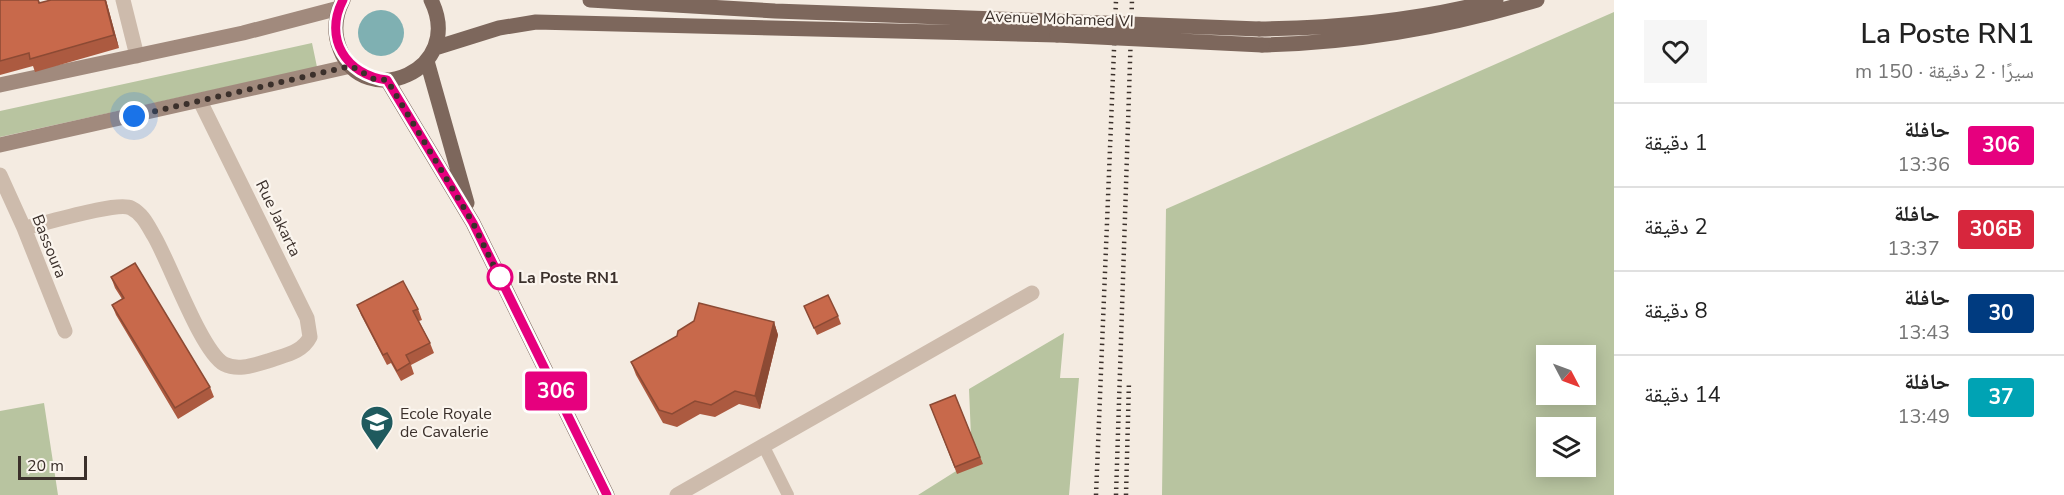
<!DOCTYPE html>
<html lang="ar">
<head>
<meta charset="utf-8">
<style>
  :root { --surface:#fff; --page:#f6f6f6; --text:#222; --muted:#767676; --line:#e0e0e0 }
  body { margin:0; font-family:"Nunito Sans","Noto Naskh Arabic",sans-serif; background:var(--page); color:var(--text); direction:rtl; height:100vh; display:flex; flex-direction:column; font-size:22px; white-space:nowrap }
  * { box-sizing:border-box; margin:0 }
  p { font-size:20px; color:var(--muted) }
  .icon { flex:none; width:33px; height:33px; fill:none; stroke:currentColor; stroke-width:2; stroke-linecap:round; stroke-linejoin:round }
  .map { position:relative; flex:1; overflow:hidden; direction:ltr }
  .details { display:flex; flex-direction:column; background:var(--surface); width:450px }
  .details>* { flex:none }
  .badge { padding:0 12px; border-radius:4px; font-size:21px; line-height:39px }
  .needle { width:39px; rotate:131deg }
  .tools { position:absolute; left:1536px; top:345px; display:grid; gap:12px }
  .tools a { display:grid; place-items:center; width:60px; height:60px; border-radius:0px; background:var(--surface); box-shadow:0 3px 15px #0003; font-size:30px }
  .scale { position:absolute; left:18px; bottom:15px; width:69px; box-sizing:border-box; padding-left:6px; border:3px solid #3b302b; border-top:0; font-size:16px; line-height:21px; white-space:nowrap; color:#3b302b; -webkit-text-stroke:4px #fbf5ee; paint-order:stroke }
  .you { position:absolute; width:30px; height:30px; margin:-15px; border:4px solid #fff; border-radius:50%; background:#1a73e8; box-shadow:0 0 0 9px #1a73e833 }
  .map>.badge { position:absolute; translate:-50% -50%; box-shadow:0 0 0 3px #fff }
  .round { display:grid; place-items:center; flex:none; width:63px; height:63px; border-radius:0px; background:var(--page) }
  .overview { display:flex; align-items:center; justify-content:space-between; height:102px; padding:0 30px }
  h1 { font-size:28px; font-weight:600; line-height:45px }
  ul { padding:0; list-style:none }
  li { display:flex; align-items:center; gap:18px; height:84px; padding:0 30px; border-top:2px solid var(--line) }
  li div { flex:1 }
  li b { display:block; font-size:22px }
  li em { font-style:normal }
  li .badge { min-width:66px; font-weight:700; text-align:center }
  main { display:flex; flex:1; min-height:0 }
  .map>svg:first-child { display:block }
  .green { fill:#b8c4a0; fill-rule:evenodd }
  .water { fill:#7fb0b2 }
  .lines { fill:none; stroke-linecap:round; stroke-linejoin:round }
  .lane { stroke:#cdbbac; stroke-width:12 }
  .street { stroke:#cdbbac; stroke-width:15 }
  .secondary { stroke:#a18a7d; stroke-width:15 }
  .primary { stroke:#7d675c; stroke-width:15 }
  .rail { stroke:#3b302b; stroke-width:4.5; stroke-dasharray:1.5 4.5; stroke-linecap:butt }
  .primary-bridge { stroke:#7d675c; stroke-width:15 }
  .wall { fill:#ac5a40 }
  .shaded-wall { fill:#8c4a34 }
  .building { fill:#c8694b; stroke:#8c4a34; stroke-width:1.5 }
  .line-casing { stroke:#fff; stroke-width:14 }
  .line { stroke:#e6007e; stroke-width:9 }
  .walk { stroke:#3b302b; stroke-width:6; stroke-dasharray:0 10.8 }
  .stop-dot { fill:#fff; stroke:#e6007e; stroke-width:3 }
  .labels { text-anchor:middle; stroke-width:4.5; stroke-linejoin:round; paint-order:stroke }
  .street-label { font-size:16px; fill:#3b302b; stroke:#fbf5ee }
  .stop-label { font-size:16px; font-weight:bold; fill:#3b302b; stroke:#fbf5ee; text-anchor:start }
  .poi-label { font-size:16px; fill:#3b302b; stroke:#fbf5ee; text-anchor:start }
</style>
</head>
<body>
<main>
<section class="details">
<div class="overview"><div><h1>La Poste RN1</h1><p>سيرًا · 2 دقيقة · 150 m</p></div><a class="round"><svg class="icon" aria-label="heart" viewBox="0 0 24 24"><path d="M12 20l-8-8c-3-5 5-10 8-4 3-6 11-1 8 4z"/></svg></a></div>
<ul>
<li><span class="badge" style="background:#e6007e;color:#fff">306</span><div><b>حافلة</b><p>13:36</p></div><em>1 دقيقة</em></li>
<li><span class="badge" style="background:#d7263d;color:#fff">306B</span><div><b>حافلة</b><p>13:37</p></div><em>2 دقيقة</em></li>
<li><span class="badge" style="background:#003b80;color:#fff">30</span><div><b>حافلة</b><p>13:43</p></div><em>8 دقيقة</em></li>
<li><span class="badge" style="background:#00a3b4;color:#fff">37</span><div><b>حافلة</b><p>13:49</p></div><em>14 دقيقة</em></li>
</ul>
</section>
<div class="map">
<svg width="1614" height="495" viewBox="0 0 1614 495">
  <rect width="100%" height="100%" fill="#f4ebe1"/>
  <!-- green -->
  <path class="green" d="M1614 12V495H1162L1166 209ZM1546 356H1586V394H1546ZM1546 428H1586V466H1546Z
    M312 43 317 67 0 137V111Z
    M1064 333 1060 378H1079L1069 495H918L972 461 969 389Z
    M44 403 58 495H0V411Z"/>
  <!-- water -->
  <path class="water" d="M358 33a23 23 0 1 1 46 0a23 23 0 1 1-46 0Z"/>
  <g class="lines">
    <!-- lane -->
    <path class="lane" d="M763 445 788 495"/>
    <!-- street -->
    <path class="street" d="M123 0 137 56
      M0 175 24 228 65 331
      M24 228C44 224 117 201 131 208 143 214 148 226 154 236 170 263 201 351 224 364 238 371 254 365 268 361 284 355 302 353 310 337L307 318 200 101
      M677 495 1032 293"/>
    <!-- secondary -->
    <path class="secondary" d="M0 85 243 33 339 8
      M0 145 351 66"/>
    <!-- primary -->
    <path class="primary" d="M343 0C335 16 333 32 340 49 364 112 466 71 431 0
      M590 0 775 11 1052 21
      M1259 29C1339 28 1418 21 1496 0
      M1262 45C1356 43 1447 27 1537 0
      M435 48 499 28 536 22 1057 35
      M427 61 467 203
      M387 80 473 223 607 495"/>
    <!-- rail -->
    <path class="rail" d="M1096 495 1116 0
      M1116 495 1132 0
      M1126 495 1129 381"/>
    <!-- primary-bridge -->
    <path class="primary-bridge" d="M1052 21 1259 29
      M1057 35 1262 45"/>
  </g>
  <!-- wall -->
  <path class="wall" d="M0 0H39L40 3 51 0H106L119 48 35 72 33 66 0 75Z
    M111 277 210 387 214 397 178 419 116 315 112 305 122 299 115 288Z
    M357 305 418 309 422 320 419 321 430 343 434 353 411 365 414 374 401 381 391 363 387 365 361 315Z
    M804 306 838 316 841 324 817 335Z
    M774 322 778 335 760 409 739 404 715 417 700 414 677 427 663 423 636 375 631 362Z
    M955 395 983 464 957 474 930 405Z"/>
  <!-- shaded-wall -->
  <path class="shaded-wall" d="M105 0H106L119 48 114 35Z
    M774 322 778 335 760 409 755 396Z"/>
  <!-- building -->
  <path class="building" d="M0 0H38L39 3 51 0H105L114 35 30 59 29 53 0 61Z
    M135 263 210 387 175 408 112 305 124 298 111 277Z
    M403 281 418 309 413 311 430 343 406 355 410 363 397 371 387 353 383 355 357 305Z
    M828 295 838 316 814 328 804 306Z
    M699 303 774 322 755 396 735 391 711 405 695 401 672 414 659 410 631 362 677 336 678 331 694 321Z
    M955 395 980 457 955 467 930 405Z"/>
  <g class="lines">
    <!-- line casing -->
    <g class="line-casing">
      <path id="line" d="M343 0C323 38 346 75 387 80L473 223 607 495"/>
    </g>
    <!-- line -->
    <use href="#line" class="line"/>
    <!-- walk -->
    <path class="walk" d="M134 116 351 66 374 79 387 80 473 223 502 283 500 277"/>
  </g>
  <!-- icons -->
  <defs>
    <g id="university-pin" transform="scale(1.725)"><path d="M0 17L-7.5 6A9.5 9.5 0 1 1 7.5 6Z" fill="#1f5a5e" stroke="#fbf5ee"/><path d="M0-5L7-2L0 1L-7-2ZM-4 1L0 2.5L4 1V4Q0 6-4 4Z" fill="#fff"/></g>
  </defs>
  <g fill-rule="evenodd">
    <use href="#university-pin" x="377" y="422"/>
  </g>
  <!-- markers -->
  <circle class="stop-dot" cx="500" cy="277" r="12"/>
  <g class="labels">
    <!-- street labels -->
    <g class="street-label">
      <text transform="translate(1059 18) rotate(2)" y="6">Avenue Mohamed VI</text>
      <text transform="translate(279 218) rotate(64)" y="6">Rue Jakarta</text>
      <text transform="translate(50 246) rotate(68)" y="6">Bassoura</text>
    </g>
    <!-- stop labels -->
    <g class="stop-label">
      <text x="518" y="283">La Poste RN1</text>
    </g>
    <!-- poi labels -->
    <g class="poi-label">
      <text x="400" y="419">Ecole Royale<tspan x="400" dy="18">de Cavalerie</tspan></text>
    </g>
  </g>
</svg>
<div class="tools">
<a><svg class="needle" viewBox="-14 -14 28 28"><path d="M0-13l5 13h-10z" fill="#e53935"/><path d="M0 13l5-13h-10z" fill="#767676"/></svg></a>
<a><svg class="icon" aria-label="layers" viewBox="0 0 24 24"><path d="M12 4l9 5-9 5-9-5zM3 14l9 5 9-5"/></svg></a>
</div>
<div class="scale">20 m</div>
<div class="you" style="left:134px;top:116px"></div>
<b class="badge" style="left:556px;top:391px;background:#e6007e;color:#fff">306</b>
</div>
</main>
</body>
</html>
